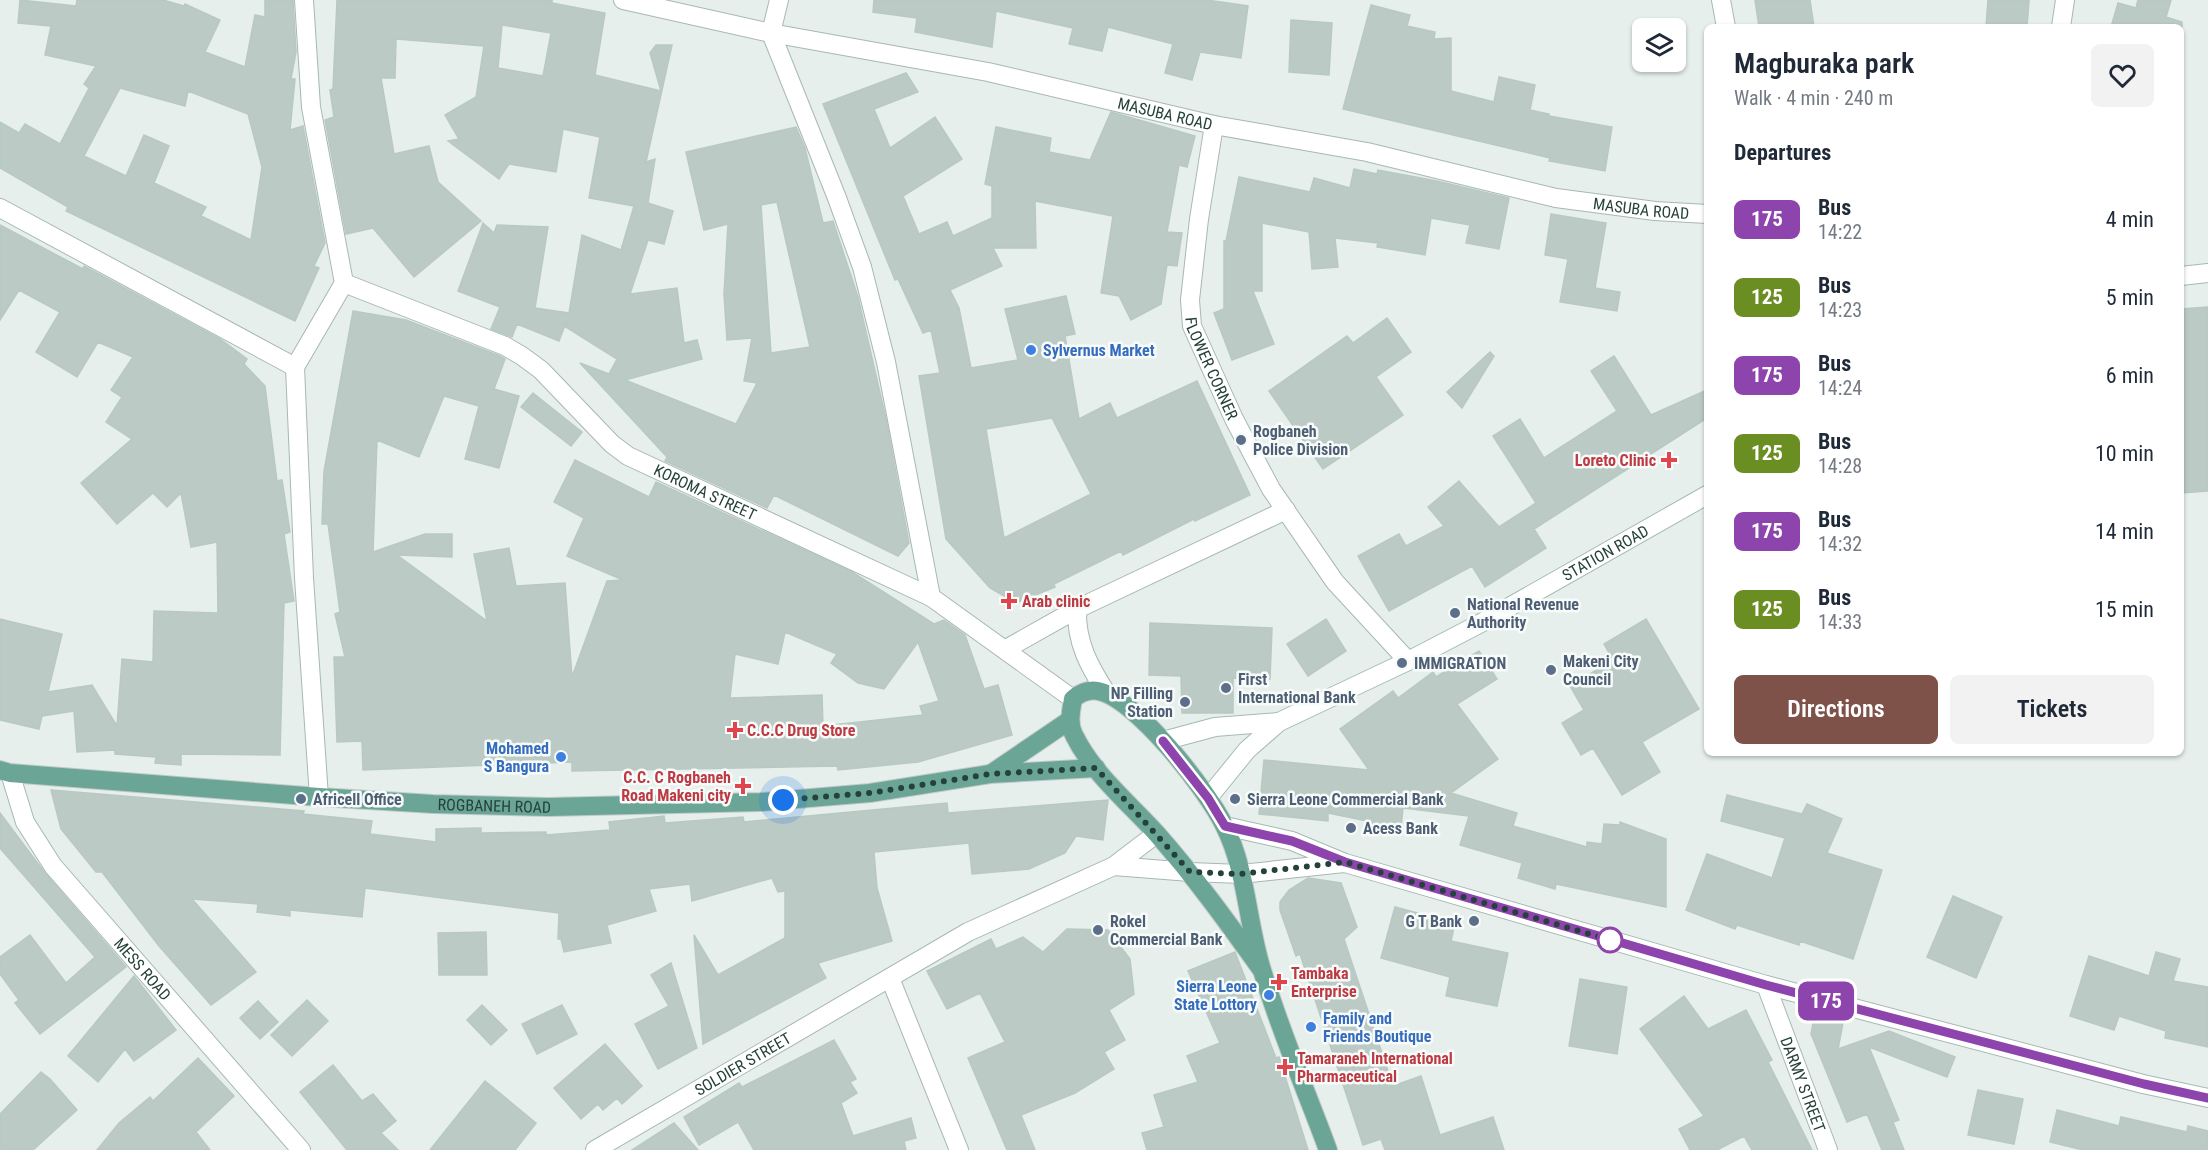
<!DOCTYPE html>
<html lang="en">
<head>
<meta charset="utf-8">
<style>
  :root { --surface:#fff; --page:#f2f2f3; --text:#1f2937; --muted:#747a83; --accent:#7f5249 }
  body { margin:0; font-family:"Roboto Condensed",sans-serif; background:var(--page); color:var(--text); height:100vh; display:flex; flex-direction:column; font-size:22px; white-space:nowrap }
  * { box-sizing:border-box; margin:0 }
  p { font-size:20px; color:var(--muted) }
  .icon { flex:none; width:33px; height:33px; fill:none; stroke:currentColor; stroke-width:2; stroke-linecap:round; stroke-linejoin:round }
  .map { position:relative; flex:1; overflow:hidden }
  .details { position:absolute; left:1704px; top:24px; width:480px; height:732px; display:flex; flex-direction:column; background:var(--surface); border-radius:9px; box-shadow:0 2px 4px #0004 }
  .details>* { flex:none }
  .badge { padding:0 12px; border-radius:9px; font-size:21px; line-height:39px }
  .fabs { position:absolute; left:1632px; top:18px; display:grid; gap:12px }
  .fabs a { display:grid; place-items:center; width:54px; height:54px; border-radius:9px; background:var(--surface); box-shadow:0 2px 4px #0004; font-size:30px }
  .you { position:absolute; width:30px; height:30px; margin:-15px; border:4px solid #fff; border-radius:50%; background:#1a73e8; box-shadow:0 0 0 9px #1a73e833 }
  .map>.badge { position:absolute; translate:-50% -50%; box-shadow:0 0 0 3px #fff }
  h2 { padding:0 30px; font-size:22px; line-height:54px }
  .round { display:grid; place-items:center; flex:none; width:63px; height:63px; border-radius:9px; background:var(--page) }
  .head { display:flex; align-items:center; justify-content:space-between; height:102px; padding:0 30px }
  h1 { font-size:28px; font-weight:600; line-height:45px }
  .primary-button { display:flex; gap:12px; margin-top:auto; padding:12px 30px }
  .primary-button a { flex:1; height:69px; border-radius:9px; background:var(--accent); color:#fff; font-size:24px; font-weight:600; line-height:69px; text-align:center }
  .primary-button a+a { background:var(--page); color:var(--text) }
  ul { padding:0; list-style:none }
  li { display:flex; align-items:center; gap:18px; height:78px; padding:0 30px }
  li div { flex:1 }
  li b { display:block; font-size:22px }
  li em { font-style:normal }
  li .badge { min-width:66px; font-weight:700; text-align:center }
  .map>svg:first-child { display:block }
  .building { fill:#bbcac4; stroke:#b8c9c2; stroke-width:1.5; fill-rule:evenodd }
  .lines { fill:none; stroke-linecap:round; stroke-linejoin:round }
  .minor-casing { stroke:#a8b8b2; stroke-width:20 }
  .tertiary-casing { stroke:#a8b8b2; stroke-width:20 }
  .secondary-casing { stroke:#a4bbb3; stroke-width:20 }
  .primary-casing { stroke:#c2cac8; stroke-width:20 }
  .minor { stroke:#fff; stroke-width:18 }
  .tertiary { stroke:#fff; stroke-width:18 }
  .secondary { stroke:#fff; stroke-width:18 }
  .primary { stroke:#6aa596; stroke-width:18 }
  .line-casing { stroke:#fff; stroke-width:14 }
  .line { stroke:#8e44ad; stroke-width:9 }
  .walk { stroke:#24423a; stroke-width:6; stroke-dasharray:0 10.8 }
  .shop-dot { fill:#3f7fe0; stroke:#f7fbf9; stroke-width:2 }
  .service-dot { fill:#5c6f8a; stroke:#f7fbf9; stroke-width:2 }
  .health-dot { fill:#e0444e; stroke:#f7fbf9; stroke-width:2 }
  .stop-dot { fill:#fff; stroke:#8e44ad; stroke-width:3 }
  .labels { text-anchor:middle; stroke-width:5; stroke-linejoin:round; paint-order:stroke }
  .street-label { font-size:16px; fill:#24423a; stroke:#f7fbf9 }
  .shop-label { font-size:16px; font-weight:bold; fill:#366cbe; stroke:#f7fbf9; text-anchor:start }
  .service-label { font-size:16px; font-weight:bold; fill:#4e5e75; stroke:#f7fbf9; text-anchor:start }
  .health-label { font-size:16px; font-weight:bold; fill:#be3a42; stroke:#f7fbf9; text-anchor:start }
</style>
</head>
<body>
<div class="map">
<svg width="2208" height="1150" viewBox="0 0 2208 1150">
  <rect width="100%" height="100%" fill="#e6efeb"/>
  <!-- building -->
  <path class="building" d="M20 0 76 6 77 0H163L184 6 185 4 220 20 205 52 245 67 255 15 265 17V0H293L296 52 291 79H295L290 130 303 126 325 243 314 266 319 268 295 321 66 211 68 207 0 168V122L19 133 25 124 60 144 89 88 84 84 96 66 45 55 51 26 18 23ZM120 88 185 106 188 91 248 114 262 167 251 240 201 216 206 207 154 183 169 146 144 135 126 176 84 156Z
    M337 0H552V3L605 13 595 75 661 91 650 53 656 45H672L646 162 655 159 648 203 673 211 664 244 648 240 630 294 677 288 684 343 697 340 702 359 625 380 736 424 757 383 744 381 752 338 727 340 724 294 728 224 704 230 686 152 796 127 805 148 823 223 833 221 858 297 886 419 909 543 898 556 774 495 767 508 665 461 667 457 580 363 609 374 617 359 566 327 567 320 559 341 517 324 512 337 491 329 500 307 458 291 483 223 494 233 497 225 548 227 535 308 569 313 582 235 621 250 634 206 589 198 600 137 563 129 556 172 509 164 499 179 448 141 459 139 445 115 476 97 484 46 396 39 395 78H381L394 154 429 146 438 182 481 221 414 277 373 228 346 234 325 120 334 117 330 90 333 89ZM502 25 551 33 543 76 498 68ZM777 202 810 347 771 353 761 205Z
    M874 0H1207L1248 6 1241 58 1200 52 1192 80 1165 73 1173 44 1108 27 1102 51 1069 44 1073 28 996 11 992 47 915 32 917 18 873 12Z
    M1755 0H1810L1814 27H1759Z
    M1988 0H2029L2027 27H1986Z
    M2138 0H2171L2166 17 2182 22V27H2111L2118 3 2136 8Z
    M1371 5 1410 15 1407 26 1435 32 1434 39 1451 38V91L1494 102 1499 77 1535 85 1530 110 1549 114V116L1612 127 1605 171 1549 161 1550 158 1343 109Z
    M1291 20 1332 23 1329 75 1289 72Z
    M906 73 918 92 874 109 890 148 935 117 962 159 903 196 919 234 947 222 953 236 992 218V186L985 184 996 127 1051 138 1049 152 1090 160 1111 112 1195 136 1187 167 1179 165 1167 232 1182 233 1177 266 1167 265 1161 304 1131 320 1119 296 1101 293 1113 216 1035 201 1036 248H993L1002 266 950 290 959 308 971 368 1018 360 1005 309 1066 296 1075 334 1065 336 1079 419 1110 403 1117 418 1197 381 1250 495 1195 521 1194 519 1123 555 1121 551 1054 584 1055 587 1016 603 990 588 946 539 919 376 940 373 931 330 923 333 898 279 895 280 823 104ZM1052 418 1091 494 1004 538 986 429Z
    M1354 169 1377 174 1378 170 1437 181 1509 198 1499 249 1466 243 1470 225 1431 218 1425 255 1377 247 1378 243 1335 238 1338 267 1312 269 1309 232 1262 223V291H1253L1274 344 1232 360 1214 313 1224 309V241H1226L1239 177 1310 192 1314 178 1350 188Z
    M1551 214 1606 223 1595 288 1620 292 1617 311 1560 302 1568 259 1545 255Z
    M0 225 83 269 84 266 220 339 247 359 244 364 265 386 277 481 282 480 290 532 284 534 294 601 284 603 280 755 181 754V765L155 763 156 757 115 754V750L77 752 74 711 42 716 39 729 0 720V619L62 634 48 692 92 685 117 726 122 659 153 662 154 611 218 613 217 542 191 547 181 493 167 507 153 493 117 524 81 483 132 439 106 422 122 397 111 390 133 357 98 342 77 377 36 352 60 312 19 290 0 320Z
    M2208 307V491L2181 493V309Z
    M353 311 406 320 500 356 505 359 494 389 519 396 499 468 465 459 479 406 444 396 419 457 377 440 373 552 425 534H452V557L397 555 487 621 474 554 509 548 516 586 565 583 572 677 607 581 623 580 567 556 584 518 554 502 575 460 649 497 656 482 852 572 934 624 944 620 965 635 984 689 998 685 1012 735 918 762 838 770 837 766 572 771V762L363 770 362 741 337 742 334 657H345L335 614 340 612 328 524H322L324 471ZM785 632 837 654 831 663 858 683 884 689 918 642 939 701 920 706 923 715 823 726 822 695 730 698 735 654 778 664Z
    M1387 318 1411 352 1376 377 1403 415 1323 469 1269 391 1347 336 1353 343Z
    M1490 352 1494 356 1462 408 1447 392Z
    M1614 356 1651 415 1707 390V418L1534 529 1546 548 1485 587 1472 566 1389 611 1358 556 1399 534 1406 546 1444 526 1428 507 1459 481 1499 527 1536 503 1493 436 1520 419 1544 458 1617 411 1591 371Z
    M533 393 582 432 571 446 521 407Z
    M1326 619 1346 651 1308 676 1287 644Z
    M1646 619 1699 709 1642 742 1660 772 1622 795 1593 748 1581 755 1562 723 1584 710 1570 686 1613 660 1604 644Z
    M1150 623 1272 628 1270 679 1233 678V713H1182L1181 676 1149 675Z
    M1479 651 1497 679 1457 704 1498 759 1451 793 1517 813 1513 826 1587 847V842L1602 844 1604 824 1620 825V822L1666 839V907L1556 884 1555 889 1518 878 1522 863 1460 845 1469 816 1403 808 1401 827 1367 823V821L1328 813V821L1259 814 1264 760 1369 770 1340 729 1393 691 1398 698 1433 672 1436 677Z
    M51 790 304 811 303 814 372 821 370 834 436 842V829L481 828V833L546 832V835L610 830 609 822 664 816 665 823 743 817 744 822 947 803 948 813 1108 800 1103 840 1076 836 1065 853 1029 869 972 874 969 843 874 852 877 888 892 941 818 963 826 978 703 1044 694 935 718 975 785 938V891L778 892 772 878 692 901 690 884 649 889 656 911 607 925 611 943 564 952 561 939H558L559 913 365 888 362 917 290 910V916L257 912 258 904 192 899 256 972 211 1005 159 946 102 872H96L61 829Z
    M1727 795 1802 814 1807 804 1842 819 1827 853 1882 870 1853 959 1800 941 1799 945 1737 925 1735 929 1686 910 1707 854 1772 878 1785 838 1721 821Z
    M0 813 45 873 126 967 40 1034 15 1003 19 1000 0 974V957L30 935 66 983 95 957 0 848Z
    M1308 878 1341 883 1357 927 1344 939 1393 1086 1421 1076 1440 1135 1493 1117 1504 1150H1385L1381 1139 1363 1145 1300 954 1296 956 1280 910V902L1289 890Z
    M1953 896 2002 917 1976 978 1927 957Z
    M1395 907 1455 923 1451 941 1508 953 1497 1006 1446 996 1450 977 1381 958Z
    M1067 929 1108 930 1130 959 1134 994 1109 1010 1125 1040 1104 1052 1114 1069 1075 1093 1021 1115 1035 1150H1007L968 1058 1005 1042 980 993 947 1009 927 971 991 939 996 949 1023 937 1043 952Z
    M486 932 487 975H439L438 933Z
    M1235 952 1276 1058 1279 1057 1308 1150H1147L1142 1133 1164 1127 1154 1095 1198 1082 1187 1056 1220 1043 1188 971Z
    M2156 952 2180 959 2173 981 2208 987V1047L2165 1038 2166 1031 2119 1016 2114 1030 2070 1016 2089 956 2149 976Z
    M671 963 697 1048 658 1069 635 1024 669 1006 651 975Z
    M134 976 176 1030 134 1061 125 1049 98 1082 68 1056Z
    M1580 979 1627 987 1617 1054 1569 1046Z
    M1684 996 1708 1029 1746 1010 1772 1060 1768 1062 1812 1150H1752L1744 1136 1717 1150H1690L1679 1129 1704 1116 1640 1029Z
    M307 1000 328 1021 292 1056 271 1035Z
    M258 1001 278 1022 260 1039 240 1018Z
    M482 1005 507 1030 491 1045 467 1020Z
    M562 1005 577 1034 537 1054 522 1024Z
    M1814 1018 1843 1023 1838 1049 1889 1031 1955 1057 1947 1077 1869 1047 1899 1120 1893 1122 1904 1150H1882L1867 1114 1847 1122 1811 1034Z
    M834 1040 856 1079 850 1082 857 1093 841 1103 853 1136 911 1118 916 1138 904 1141 906 1150H754L738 1122 699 1145 684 1117 739 1083 742 1087Z
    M605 1044 642 1086 622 1104 617 1098 603 1110 598 1104 581 1119 554 1088Z
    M198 1058 234 1096 196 1132 210 1150H97L119 1123 150 1097 153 1101Z
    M333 1065 362 1101 373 1094 396 1121 381 1133 398 1150H347L300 1092Z
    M41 1072 50 1079 77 1110 33 1150H0V1114Z
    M485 1081 536 1123 515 1150H430Z
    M1978 1090 2023 1099 2014 1144 1968 1135Z
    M2057 1110 2119 1126 2121 1117 2187 1132 2188 1126 2208 1131V1150H2083L2050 1142Z
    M674 1123 698 1150H632Z"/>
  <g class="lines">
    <!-- minor casing -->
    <g class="minor-casing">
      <g id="minor">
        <path d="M304 0 311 107 344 283 295 367 304 578 319 797"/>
        <path id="s1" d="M623 0 771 33 988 72 1214 125 1367 152 1556 198 1655 211 1707 214"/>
        <path d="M779 0 771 33 837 198 862 267 886 362 931 597"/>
        <path d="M1721 0 1726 27"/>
        <path id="s2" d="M1214 125 1199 219 1190 300 1192 326 1234 419 1271 489 1335 582 1408 661"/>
        <path d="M0 208 295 367"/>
        <path id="s3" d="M344 283 505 346 522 356 541 370 612 444 628 456 931 597 1073 699"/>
        <path d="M1077 609C1076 643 1089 666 1107 694"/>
        <path d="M1006 649 1077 609 1286 510"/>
        <path id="s4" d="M10 773 25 822 53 866 301 1150"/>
        <path d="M1114 866 1190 872"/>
        <path d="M890 978 959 1150"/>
        <path id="s5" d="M1766 985 1828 1150"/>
        <path id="s6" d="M595 1150 968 932 1114 866 1156 834"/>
      </g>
    </g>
    <!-- tertiary casing -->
    <g class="tertiary-casing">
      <path id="tertiary" d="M2061 27 2065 0
        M1225 826 1292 841 1345 863 1766 985 2143 1084 2208 1098
        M1190 872 1241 874 1344 863"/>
    </g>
    <!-- secondary casing -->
    <g class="secondary-casing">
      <g id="secondary">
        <path d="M2181 276 2208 273"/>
        <path d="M1163 741 1215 727 1279 722"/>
        <path id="s7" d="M1208 798 1247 750 1279 722 1408 661 1481 623 1707 495"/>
      </g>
    </g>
    <!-- primary casing -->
    <g class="primary-casing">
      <g id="primary">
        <path id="s8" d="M0 770 10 773 319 797 433 804 548 807 761 802 870 793 990 774 1096 768"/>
        <path d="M992 773 1070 720"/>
        <path d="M1261 969C1228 923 1195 877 1157 834 1129 803 1093 774 1074 735 1068 724 1071 711 1073 699 1080 693 1088 689 1098 691 1136 698 1207 790 1224 825 1247 870 1247 923 1262 970 1280 1031 1306 1090 1328 1150"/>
      </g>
    </g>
    <!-- minor -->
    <use href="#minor" class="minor"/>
    <!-- tertiary -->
    <use href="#tertiary" class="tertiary"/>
    <!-- secondary -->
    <use href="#secondary" class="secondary"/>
    <!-- primary -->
    <use href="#primary" class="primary"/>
  </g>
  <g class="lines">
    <!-- line casing -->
    <g class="line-casing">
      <path id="line" d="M1163 741 1208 798 1225 826 1292 841 1345 862 1766 985 2144 1084 2208 1098"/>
    </g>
    <!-- line -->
    <use href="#line" class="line"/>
    <!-- walk -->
    <path class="walk" d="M783 800 870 793 990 774 1096 768 1190 872 1241 874 1345 862 1610 940"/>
  </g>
  <!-- markers -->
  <g class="shop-dot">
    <circle cx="1031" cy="350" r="6"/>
    <circle cx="561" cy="757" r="6"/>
    <circle cx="1269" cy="995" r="6"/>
    <circle cx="1311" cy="1027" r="6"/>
  </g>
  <g class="service-dot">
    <circle cx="1241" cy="440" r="6"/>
    <circle cx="1455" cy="613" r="6"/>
    <circle cx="1402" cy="663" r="6"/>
    <circle cx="1551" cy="670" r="6"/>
    <circle cx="1226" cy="688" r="6"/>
    <circle cx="1185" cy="702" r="6"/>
    <circle cx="301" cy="799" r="6"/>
    <circle cx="1235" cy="799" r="6"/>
    <circle cx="1351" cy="828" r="6"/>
    <circle cx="1474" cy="921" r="6"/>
    <circle cx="1098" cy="930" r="6"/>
  </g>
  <g class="health-dot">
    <path d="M1666 451h6v6h6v6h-6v6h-6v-6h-6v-6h6z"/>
    <path d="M1006 592h6v6h6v6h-6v6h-6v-6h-6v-6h6z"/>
    <path d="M732 721h6v6h6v6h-6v6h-6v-6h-6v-6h6z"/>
    <path d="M740 777h6v6h6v6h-6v6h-6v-6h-6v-6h6z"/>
    <path d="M1276 973h6v6h6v6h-6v6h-6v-6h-6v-6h6z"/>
    <path d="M1282 1058h6v6h6v6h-6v6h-6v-6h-6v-6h6z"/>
  </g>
  <circle class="stop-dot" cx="1610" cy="940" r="12"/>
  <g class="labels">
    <!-- street labels -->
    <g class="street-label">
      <text dy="6" stroke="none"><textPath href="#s1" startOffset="554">MASUBA ROAD</textPath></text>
      <text dy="6" stroke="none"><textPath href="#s1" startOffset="1040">MASUBA ROAD</textPath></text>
      <text dy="6" stroke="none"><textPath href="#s2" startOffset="249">FLOWER CORNER</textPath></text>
      <text dy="6" stroke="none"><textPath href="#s3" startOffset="424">KOROMA STREET</textPath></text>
      <text dy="6" stroke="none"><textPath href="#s7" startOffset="472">STATION ROAD</textPath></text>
      <text dy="6" stroke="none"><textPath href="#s8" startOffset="496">ROGBANEH ROAD</textPath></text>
      <text dy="6" stroke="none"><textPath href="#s4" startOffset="240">MESS ROAD</textPath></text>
      <text dy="6" stroke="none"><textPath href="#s6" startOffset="171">SOLDIER STREET</textPath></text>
      <text dy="6" stroke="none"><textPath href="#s5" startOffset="106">DARMY STREET</textPath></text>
    </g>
    <!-- shop labels -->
    <g class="shop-label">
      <text x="1043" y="356">Sylvernus Market</text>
      <text x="549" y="754" text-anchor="end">Mohamed<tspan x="549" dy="18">S Bangura</tspan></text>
      <text x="1257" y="992" text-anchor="end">Sierra Leone<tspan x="1257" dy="18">State Lottory</tspan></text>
      <text x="1323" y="1024">Family and<tspan x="1323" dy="18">Friends Boutique</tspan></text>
    </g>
    <!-- service labels -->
    <g class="service-label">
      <text x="1253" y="437">Rogbaneh<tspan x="1253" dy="18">Police Division</tspan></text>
      <text x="1467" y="610">National Revenue<tspan x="1467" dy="18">Authority</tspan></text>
      <text x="1563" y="667">Makeni City<tspan x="1563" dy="18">Council</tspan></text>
      <text x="1414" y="669">IMMIGRATION</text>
      <text x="1238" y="685">First<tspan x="1238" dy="18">International Bank</tspan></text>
      <text x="1173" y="699" text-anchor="end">NP Filling<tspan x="1173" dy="18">Station</tspan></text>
      <text x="313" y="805">Africell Office</text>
      <text x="1247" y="805">Sierra Leone Commercial Bank</text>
      <text x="1363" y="834">Acess Bank</text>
      <text x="1110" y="927">Rokel<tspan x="1110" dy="18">Commercial Bank</tspan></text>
      <text x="1462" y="927" text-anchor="end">G T Bank</text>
    </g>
    <!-- health labels -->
    <g class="health-label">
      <text x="1656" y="466" text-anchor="end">Loreto Clinic</text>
      <text x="1022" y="607">Arab clinic</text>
      <text x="747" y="736">C.C.C Drug Store</text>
      <text x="731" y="783" text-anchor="end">C.C. C Rogbaneh<tspan x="731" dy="18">Road Makeni city</tspan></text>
      <text x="1291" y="979">Tambaka<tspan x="1291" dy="18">Enterprise</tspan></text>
      <text x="1297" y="1064">Tamaraneh International<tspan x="1297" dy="18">Pharmaceutical</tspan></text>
    </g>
  </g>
</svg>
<div class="fabs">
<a><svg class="icon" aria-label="layers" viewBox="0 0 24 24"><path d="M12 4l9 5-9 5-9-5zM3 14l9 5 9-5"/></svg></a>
</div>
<div class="you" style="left:783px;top:800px"></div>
<b class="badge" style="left:1826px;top:1001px;background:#8e44ad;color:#fff">175</b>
<section class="details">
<div class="head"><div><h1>Magburaka park</h1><p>Walk · 4 min · 240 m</p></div><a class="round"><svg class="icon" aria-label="heart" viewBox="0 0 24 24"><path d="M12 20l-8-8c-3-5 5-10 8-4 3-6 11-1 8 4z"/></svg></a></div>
<h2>Departures</h2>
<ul>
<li><span class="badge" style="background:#8e44ad;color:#fff">175</span><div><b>Bus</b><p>14:22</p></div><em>4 min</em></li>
<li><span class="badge" style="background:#6b8e23;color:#fff">125</span><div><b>Bus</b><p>14:23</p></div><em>5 min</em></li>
<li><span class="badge" style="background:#8e44ad;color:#fff">175</span><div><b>Bus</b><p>14:24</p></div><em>6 min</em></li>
<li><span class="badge" style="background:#6b8e23;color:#fff">125</span><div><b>Bus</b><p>14:28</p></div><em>10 min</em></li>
<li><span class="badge" style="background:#8e44ad;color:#fff">175</span><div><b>Bus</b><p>14:32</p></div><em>14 min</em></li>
<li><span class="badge" style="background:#6b8e23;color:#fff">125</span><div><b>Bus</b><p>14:33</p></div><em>15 min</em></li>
</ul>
<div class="primary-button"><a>Directions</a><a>Tickets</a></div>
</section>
</div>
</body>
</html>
